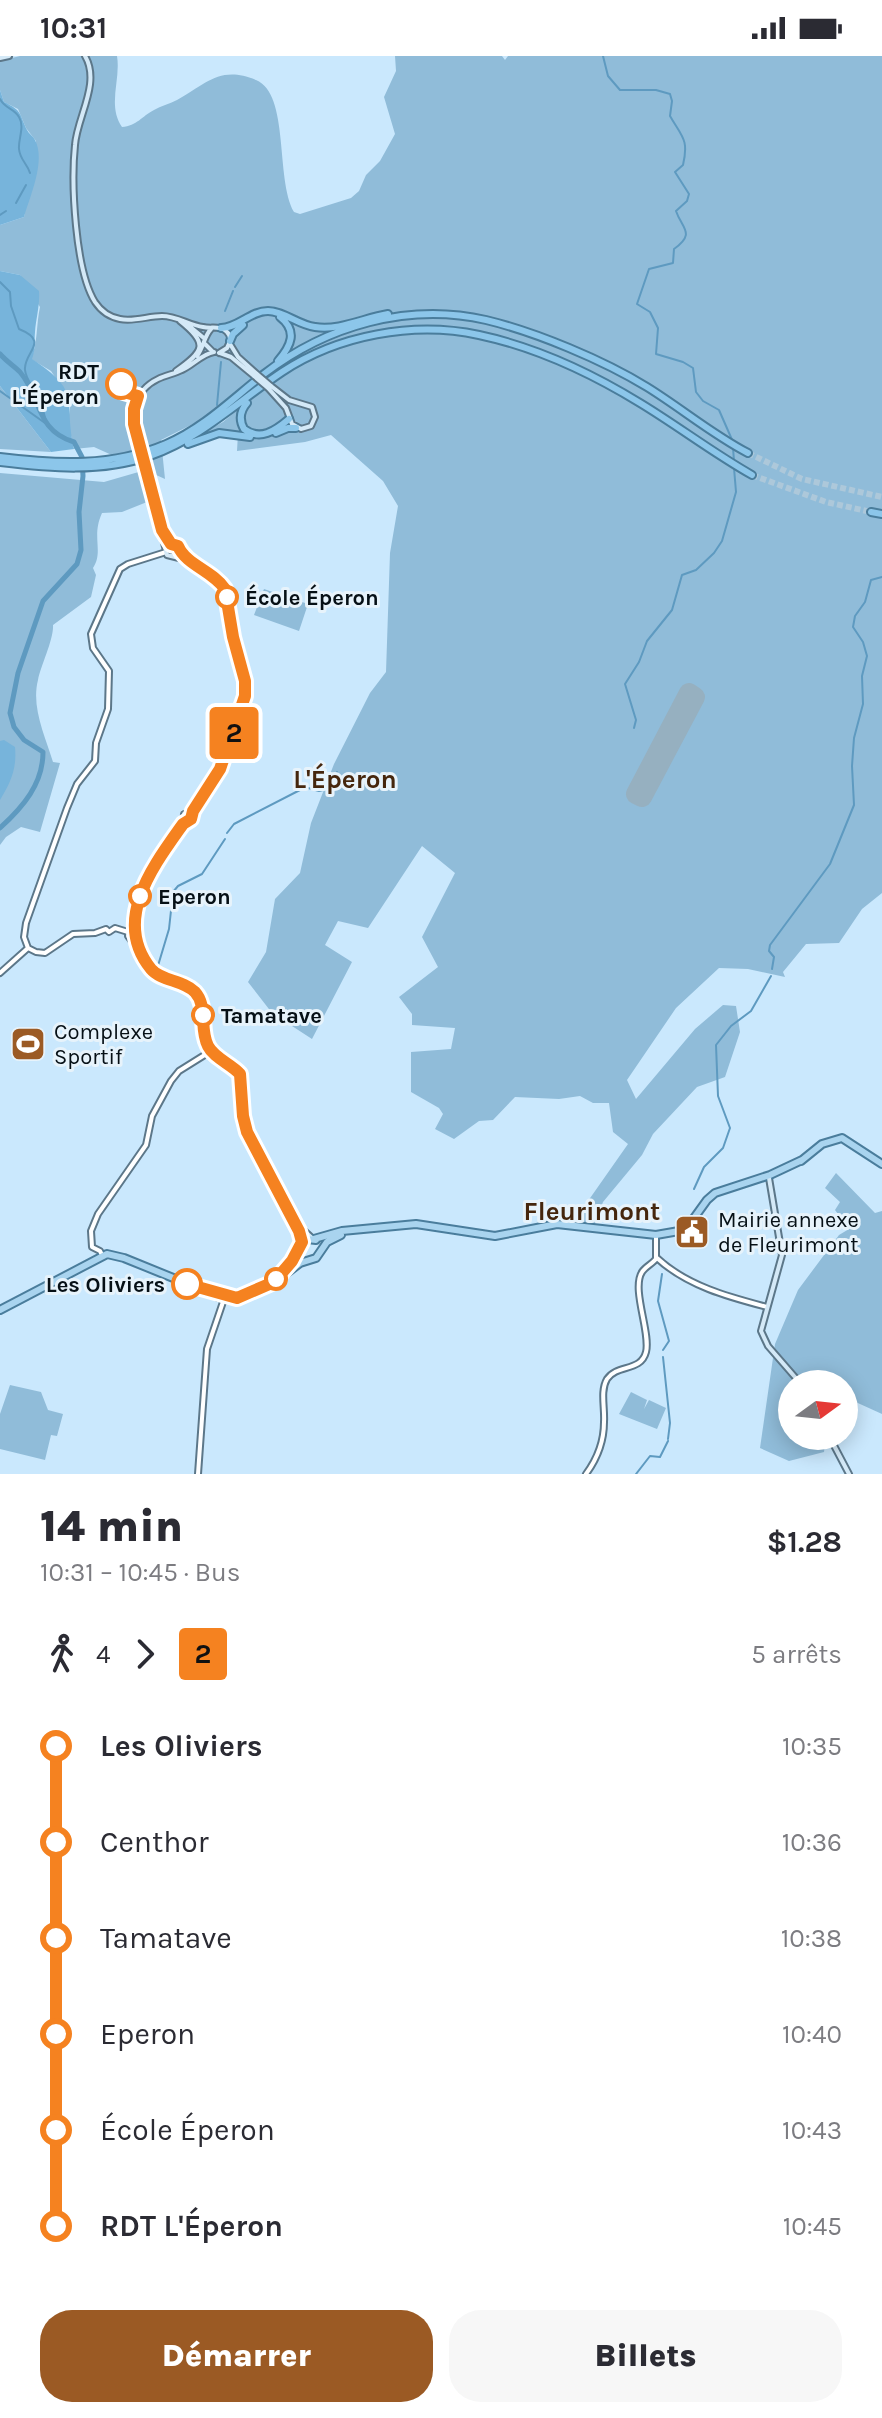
<!DOCTYPE html>
<html lang="fr">
<head>
<meta charset="utf-8">
<style>
  :root { --surface:#fff; --page:#f7f7f7; --text:#2b2b33; --muted:#7c7c81; --accent:#9b5a24 }
  body { margin:0; font-family:Karla,sans-serif; background:var(--page); color:var(--text); height:100vh; display:flex; flex-direction:column; font-size:30px; white-space:nowrap }
  * { box-sizing:border-box; margin:0 }
  p { font-size:26px; color:var(--muted) }
  .icon { flex:none; width:44px; height:44px; fill:none; stroke:currentColor; stroke-width:2; stroke-linecap:round; stroke-linejoin:round }
  .map { position:relative; height:1418px; overflow:hidden }
  .drawer { display:flex; flex-direction:column; background:var(--surface); flex:1 }
  .drawer>* { flex:none }
  .badge { padding:0 16px; border-radius:6px; font-size:28px; line-height:52px }
  .needle { width:52px; rotate:75deg }
  .buttons { position:absolute; left:778px; top:1314px; display:grid; gap:16px }
  .buttons a { display:grid; place-items:center; width:80px; height:80px; border-radius:50%; background:var(--surface); box-shadow:0 4px 20px #0003; font-size:40px }
  .map>.badge { position:absolute; translate:-50% -50%; box-shadow:0 0 0 4px #fff }
  .legs { display:flex; align-items:center; gap:12px; height:88px; padding:0 40px; font-size:26px }
  .legs p { margin-inline-start:auto }
  .overview { display:flex; align-items:center; justify-content:space-between; height:136px; padding:0 40px }
  h1 { font-size:44px; font-weight:800; line-height:60px }
  .action { display:flex; gap:16px; margin-top:auto; padding:16px 40px }
  .action a { flex:1; height:92px; border-radius:32px; background:var(--accent); color:#fff; font-size:32px; font-weight:800; line-height:92px; text-align:center }
  .action a+a { background:var(--page); color:var(--text) }
  ul { padding:0 40px; list-style:none }
  li { display:flex; align-items:center; gap:28px; height:96px; font-size:30px }
  li i { display:grid; place-items:center; width:12px; height:100%; margin:0 10px; background:currentColor }
  li i::after { content:''; width:20px; height:20px; margin:-10px; border:6px solid; border-radius:50%; background:var(--surface) }
  li p { margin-inline-start:auto }
  li:first-child i { background:linear-gradient(#0000 50%,currentColor 0) }
  li:last-child i { background:linear-gradient(currentColor 50%,#0000 0) }
  .status { display:flex; justify-content:space-between; align-items:center; height:56px; padding:0 40px; background:var(--surface); direction:ltr }
  .status svg { height:22px; fill:currentColor }
  .map>svg:first-child { display:block }
  .green { fill:#90bcd9 }
  .forest { fill:#77b4db }
  .lines { fill:none; stroke-linecap:round; stroke-linejoin:round }
  .stream { stroke:#5e9ac0; stroke-width:2 }
  .river { stroke:#5e9ac0; stroke-width:5 }
  .runway { stroke:#96b0c0; stroke-width:20 }
  .trunk-tunnel { stroke:#adc8da; stroke-width:6; stroke-dasharray:6 3; stroke-linecap:butt }
  .tertiary-casing { stroke:#5c7789; stroke-width:8 }
  .secondary-casing { stroke:#5c7789; stroke-width:8 }
  .primary-casing { stroke:#4a7d9c; stroke-width:10 }
  .trunk-casing { stroke:#4a7d9c; stroke-width:10 }
  .tertiary { stroke:#fff; stroke-width:4 }
  .secondary { stroke:#d4e9f7; stroke-width:4 }
  .primary { stroke:#a9d4ef; stroke-width:6 }
  .trunk { stroke:#8cc6ea; stroke-width:6 }
  .secondary-bridge-casing { stroke:#5c7789; stroke-width:8; stroke-linecap:butt }
  .secondary-bridge { stroke:#d4e9f7; stroke-width:4 }
  .line-1-casing { stroke:#fff; stroke-width:18 }
  .line-1 { stroke:#f58220; stroke-width:12 }
  .stop-1-dot { fill:#fff; stroke:#f58220; stroke-width:4 }
  .labels { text-anchor:middle; stroke-width:6; stroke-linejoin:round; paint-order:stroke }
  .stop-label { font-size:22px; font-weight:bold; fill:#061016; stroke:#e7f3fb; text-anchor:start }
  .poi-label { font-size:22px; fill:#061016; stroke:#e7f3fb; text-anchor:start }
  .quarter-label { font-size:26px; font-weight:bold; fill:#45260d; stroke:#e7f3fb }
</style>
</head>
<body>
<div class="status"><b>10:31</b><svg viewBox="0 0 49 12"><path d="M0 12V9h3v3zM5 12V6h3v6zM10 12V3h3v9zM15 12V0h3v12zM26 1h20v11H26zM47 4h2v5h-2z"/></svg></div>
<div class="map">
<svg width="882" height="1418" viewBox="0 0 882 1418">
  <rect width="100%" height="100%" fill="#cae8fd"/>
  <!-- green -->
  <path class="green" d="M20 0H117C121 24 107 49 122 71 137 70 142 60 154 54 161 50 169 48 177 44 206 28 220 9 256 24 290 38 275 122 294 156L300 158 351 142 359 135 366 119 380 105 395 78 384 41 396 15 395 0H502L505 4 508 0H882V837L862 853 839 887 806 888 783 916 785 921 748 913 719 912 676 952 627 1024 636 1043 695 973 723 949 736 950 740 976 725 1021 697 1031 653 1078 642 1099 603 1146 595 1168 574 1165 628 1088 613 1076 609 1047H593L580 1040 559 1043 515 1041 493 1064 479 1065 454 1083 435 1073 443 1058 439 1052 411 1036V996L451 993 455 972 412 969V958L399 941 438 911 422 881 455 817 422 790 368 872 338 865 325 889 352 906 312 983 272 957 248 926 266 896 275 843 300 817 311 767 334 708 370 637 386 616 390 497 398 450 383 425 331 379 305 386 237 395 238 377 223 374 203 377 223 366 236 355 235 348 229 343 197 366 161 384 165 423 94 391 74 393 68 366 71 345 51 315 31 303C38 287 36 269 40 251L20 219 0 215V169L24 161 36 85 26 72 18 53 4 46 0 34V5Z
    M0 330 51 396 0 393Z
    M142 415 152 444 122 456 102 457C91 481 104 495 93 512L96 519 91 541 53 569C54 583 41 609 38 624 31 651 45 680 53 706L60 707 40 776 21 771 6 781 0 789V417L104 426Z
    M264 533 308 548 299 575 254 559Z
    M836 1117 875 1157 882 1155V1358L849 1343 844 1350V1328H792V1380H826L824 1396 789 1405 760 1392 775 1288 798 1234 839 1179 849 1173 835 1154 840 1146 825 1132Z
    M10 1329 41 1336 48 1354 63 1358 57 1380 51 1379 45 1404 0 1393V1358Z
    M631 1336 647 1344 644 1353 649 1344 666 1352 657 1373 619 1358Z"/>
  <!-- forest -->
  <path class="forest" d="M0 34 4 46C23 55 19 58 27 74 29 78 33 80 35 84 46 105 30 140 24 161L0 169Z
    M0 215 20 219 39 235C40 250 36 262 35 276 34 287 36 292 32 303 83 337 63 341 74 393L51 396 0 330Z
    M4 684 15 691C17 712 11 726 0 744V685Z"/>
  <g class="lines">
    <!-- stream -->
    <path class="stream" d="M603 0 608 20 620 34H656L670 38 672 45 670 60C682 81 689 83 683 109L675 116 689 138 687 145 676 155C682 173 696 177 674 193L673 207 649 213 637 248 650 256 658 272 656 298 683 306 693 312 696 336 703 345 719 354 733 386
      M0 43C5 53 14 52 19 61 25 71 18 83 19 93 20 104 27 107 30 117
      M16 147 26 129
      M0 159 6 155
      M0 226 10 236 11 250 19 273C51 286 23 296 25 314 26 323 32 329 36 337 42 347 44 356 46 367
      M235 231 242 220
      M225 255 233 235
      M0 335 45 367
      M217 349 221 306
      M733 392 734 405
      M634 672 636 664 625 628 639 606 647 585 672 554 682 519 696 514 714 497 722 485 736 436 734 412
      M308 732 319 735 327 733 337 716
      M227 777 234 768 300 734
      M157 913 169 873 173 836 178 830 202 818 225 783
      M772 913 774 901 769 895 770 889 830 808 854 749 852 710 854 682 863 648 862 620 867 600 863 586 853 571 855 560 865 546 871 524 882 521
      M694 1133 704 1111 723 1092 730 1072 718 1040 716 989 731 970 751 955 771 920
      M662 1218 658 1245 669 1285 663 1294
      M663 1301 670 1367 668 1383
      M636 1418 650 1400 660 1401 668 1385"/>
    <!-- river -->
    <path class="river" d="M0 298C6 305 14 310 20 316 42 342 35 374 74 386L82 401 83 420 79 456 81 494 77 508 43 545 18 617 10 657 14 671 24 684 43 696C43 728 23 751 0 772"/>
    <!-- runway -->
    <path class="runway" d="M689 637 695 641 642 741 636 738Z"/>
    <!-- trunk-tunnel -->
    <path class="trunk-tunnel" d="M748 397 802 423 882 441
      M752 419 826 446 871 456"/>
    <!-- tertiary casing -->
    <g class="tertiary-casing">
      <path id="tertiary" d="M28 892 24 881 26 867 67 752 77 728 95 705 96 687 108 653 109 615 93 592 91 578 120 513 128 508 166 496
        M28 892 36 896 45 897 73 878 95 877 106 873 109 876 115 872 128 876
        M0 917 28 892
        M102 1199 100 1195 92 1191 91 1175 98 1158 146 1089 152 1060 171 1025 179 1015 211 995
        M657 1202C687 1230 729 1241 767 1251
        M198 1418 207 1293 224 1243
        M586 1418C597 1403 604 1385 604 1366 605 1352 600 1335 607 1323 617 1308 641 1316 646 1296 651 1277 631 1233 642 1216 645 1211 652 1208 656 1203V1179"/>
    </g>
    <!-- secondary casing -->
    <g class="secondary-casing">
      <path id="secondary" d="M85 0C101 27 77 61 75 89 71 127 75 214 95 246 101 255 109 261 120 263 134 266 148 260 162 260 177 260 189 269 203 271 211 273 221 269 227 276 232 281 230 286 227 292L219 297
        M0 2 9 0
        M188 269 205 283
        M205 288 212 295
        M230 288 238 301 257 318
        M220 297 231 301 254 320
        M197 300C204 291 204 280 211 273
        M176 315C204 295 209 288 180 265
        M268 332 286 352 292 368 301 373 311 370 315 361 312 351 289 344 271 330
        M137 382C132 358 133 335 158 323 166 319 174 318 182 314 193 309 202 298 214 296
        M145 410 167 499 183 503 210 517 222 528 227 537 234 583 245 625 243 649 222 709 193 755 191 763 183 768
        M166 492 175 488 180 492V497
        M180 496 194 506
        M135 872 139 890
        M130 874 146 823 183 768 184 758 191 756
        M135 875H129L128 880 153 915 187 930 198 939 208 990 241 1020 243 1060 247 1076 300 1171 313 1183
        M769 1122 782 1199 761 1275 768 1290 801 1328
        M829 1380 849 1418"/>
    </g>
    <!-- primary casing -->
    <g class="primary-casing">
      <path id="primary" d="M801 1105 822 1088 842 1082 882 1108
        M678 1176 689 1169 707 1144 715 1137 770 1119 802 1104
        M314 1183 342 1175 416 1168 495 1180 557 1168 656 1179 679 1175
        M279 1220C289 1209 297 1191 307 1183L316 1184
        M218 1241 233 1243 279 1223 300 1207 316 1202 327 1186 341 1179
        M0 1254 107 1198 124 1202 198 1232 237 1242"/>
    </g>
    <!-- trunk casing -->
    <g class="trunk-casing">
      <path id="trunk" d="M221 272C238 272 250 255 268 255 284 255 298 269 315 271 339 275 364 262 388 258
        M230 285 233 278 243 269
        M278 305C291 290 298 275 280 261
        M247 347C240 355 239 364 244 373 260 385 275 375 289 363
        M276 377 288 372H296
        M188 388 219 377 250 381
        M0 401C57 408 112 411 166 388 205 371 232 343 264 318 326 270 408 246 486 264 536 276 603 304 647 331 681 352 713 379 748 397
        M0 406C50 412 101 417 150 400 201 382 237 346 282 316 338 279 413 265 479 279 535 291 591 317 640 347 678 370 713 397 752 419
        M871 456 882 458"/>
    </g>
    <!-- tertiary -->
    <use href="#tertiary" class="tertiary"/>
    <!-- secondary -->
    <use href="#secondary" class="secondary"/>
    <!-- primary -->
    <use href="#primary" class="primary"/>
    <!-- trunk -->
    <use href="#trunk" class="trunk"/>
    <!-- secondary-bridge casing -->
    <g class="secondary-bridge-casing">
      <path id="secondary-bridge" d="M257 318 271 330
        M254 320 268 332
        M137 382 145 410"/>
    </g>
    <!-- secondary-bridge -->
    <use href="#secondary-bridge" class="secondary-bridge"/>
  </g>
  <g class="lines">
    <!-- line-1 casing -->
    <g class="line-1-casing">
      <path id="line-1" d="M121 328 124 336 138 340 134 353V368L162 474 171 488 178 490C186 509 213 515 225 533L233 581 245 625V640L220 713 193 755 191 763 183 768C154 809 111 864 151 913 161 925 183 924 195 936 208 950 199 973 208 990 214 1002 231 1008 240 1018L243 1060 247 1076 299 1175 302 1186 292 1205 274 1226 237 1242 187 1228"/>
    </g>
    <!-- line-1 -->
    <use href="#line-1" class="line-1"/>
  </g>
  <!-- icons -->
  <defs>
    <g id="stadium-square" transform="scale(1.8)"><rect x="-9" y="-9" width="18" height="18" rx="4" fill="#9b5a24" stroke="#e7f3fb"/><path d="M0-5a6.5 5 0 1 0 0 10a6.5 5 0 1 0 0-10ZM-3.5-1.8h7v3.6h-7Z" fill="#fff"/></g>
    <g id="civic-square" transform="scale(1.8)"><rect x="-9" y="-9" width="18" height="18" rx="4" fill="#9b5a24" stroke="#e7f3fb"/><path d="M-.6-6.5H3V-4.5H.6V-3L4-1V1h2V6H-6V1h2V-1L-.6-3ZM-1.2 2.5V6h2.4V2.5Z" fill="#fff"/></g>
  </defs>
  <g fill-rule="evenodd">
    <use href="#stadium-square" x="28" y="988"/>
    <use href="#civic-square" x="692" y="1176"/>
  </g>
  <!-- markers -->
  <g class="stop-1-dot">
    <circle cx="121" cy="328" r="14"/>
    <circle cx="227" cy="541" r="10"/>
    <circle cx="140" cy="840" r="10"/>
    <circle cx="203" cy="959" r="10"/>
    <circle cx="276" cy="1223" r="10"/>
    <circle cx="187" cy="1228" r="14"/>
  </g>
  <g class="labels">
    <!-- stop labels -->
    <g class="stop-label">
      <text x="99" y="323" text-anchor="end">RDT<tspan x="99" dy="25">L'Éperon</tspan></text>
      <text x="245" y="549">École Éperon</text>
      <text x="158" y="848">Eperon</text>
      <text x="221" y="967">Tamatave</text>
      <text x="165" y="1236" text-anchor="end">Les Oliviers</text>
    </g>
    <!-- poi labels -->
    <g class="poi-label">
      <text x="54" y="983">Complexe<tspan x="54" dy="25">Sportif</tspan></text>
      <text x="718" y="1171">Mairie annexe<tspan x="718" dy="25">de Fleurimont</tspan></text>
    </g>
    <!-- quarter labels -->
    <g class="quarter-label">
      <text x="345" y="732">L'Éperon</text>
      <text x="592" y="1164">Fleurimont</text>
    </g>
  </g>
</svg>
<div class="buttons">
<a><svg class="needle" viewBox="-14 -14 28 28"><path d="M0-13l5 13h-10z" fill="#e53935"/><path d="M0 13l5-13h-10z" fill="#7c7c81"/></svg></a>
</div>
<b class="badge" style="left:234px;top:677px;background:#f58220;color:#111">2</b>
</div>
<section class="drawer">
<div class="overview"><div><h1>14 min</h1><p>10:31 – 10:45 · Bus</p></div><b>$1.28</b></div>
<div class="legs"><svg class="icon" aria-label="walk" viewBox="0 0 24 24"><circle cx="13" cy="4" r="2"/><path d="M13 8l-2 6 4 7M11 14l-3 7M7 12l3-4h3l4 4"/></svg>4<svg class="icon" aria-label="forward" viewBox="0 0 24 24"><path d="M9 5l7 7-7 7"/></svg><b class="badge" style="background:#f58220;color:#111">2</b><p>5 arrêts</p></div>
<ul>
<li><i style="color:#f58220"></i><b>Les Oliviers</b><p>10:35</p></li>
<li><i style="color:#f58220"></i><span>Centhor</span><p>10:36</p></li>
<li><i style="color:#f58220"></i><span>Tamatave</span><p>10:38</p></li>
<li><i style="color:#f58220"></i><span>Eperon</span><p>10:40</p></li>
<li><i style="color:#f58220"></i><span>École Éperon</span><p>10:43</p></li>
<li><i style="color:#f58220"></i><b>RDT L'Éperon</b><p>10:45</p></li>
</ul>
<div class="action"><a>Démarrer</a><a>Billets</a></div>
</section>
</body>
</html>
